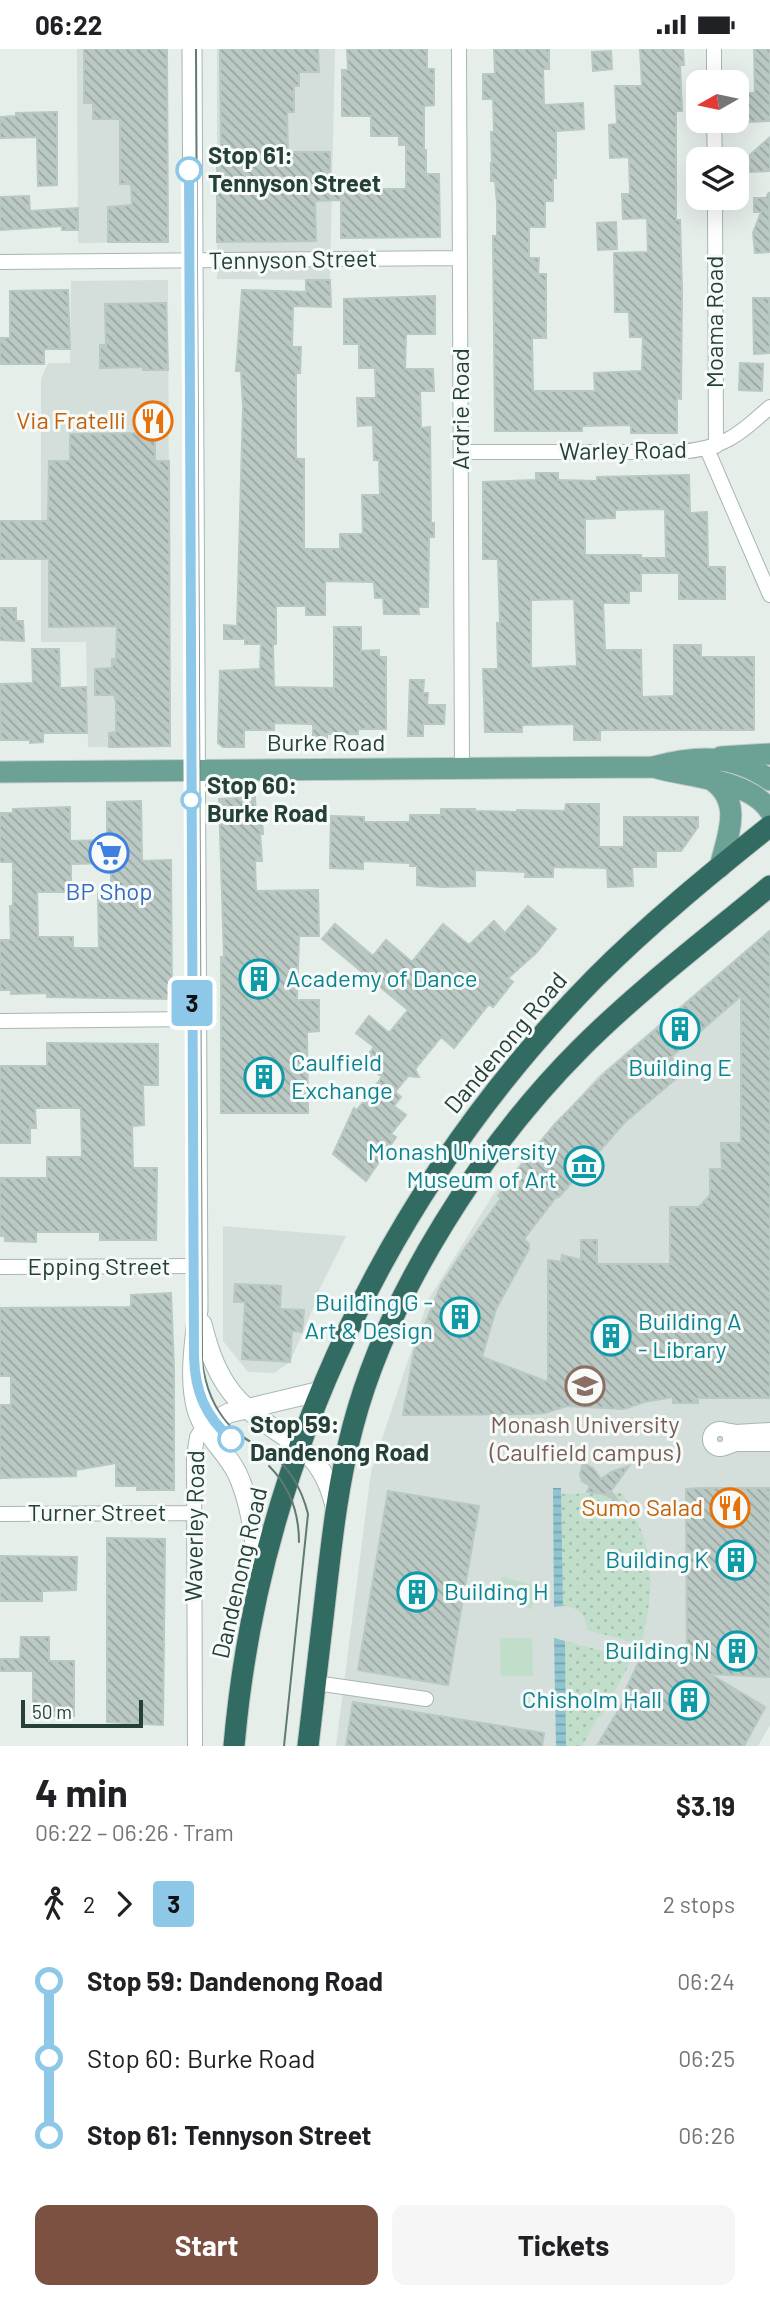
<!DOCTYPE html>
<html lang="en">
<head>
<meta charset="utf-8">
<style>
  :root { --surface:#fff; --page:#f6f6f6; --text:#202124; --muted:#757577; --accent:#7c5141 }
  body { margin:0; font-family:Barlow,sans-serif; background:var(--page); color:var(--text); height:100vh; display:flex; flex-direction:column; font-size:26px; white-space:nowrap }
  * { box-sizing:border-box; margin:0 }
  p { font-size:23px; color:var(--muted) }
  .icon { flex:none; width:38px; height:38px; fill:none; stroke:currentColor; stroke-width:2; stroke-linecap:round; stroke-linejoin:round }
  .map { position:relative; height:1697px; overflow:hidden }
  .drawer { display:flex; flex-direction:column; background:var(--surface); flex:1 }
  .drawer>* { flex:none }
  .badge { padding:0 14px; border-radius:5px; font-size:24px; line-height:46px }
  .needle { width:46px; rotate:261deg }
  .controls { position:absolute; left:686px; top:21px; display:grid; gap:14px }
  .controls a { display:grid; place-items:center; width:63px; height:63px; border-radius:14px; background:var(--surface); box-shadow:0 7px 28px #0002; font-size:35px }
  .scale { position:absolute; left:21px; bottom:18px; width:122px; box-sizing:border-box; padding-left:7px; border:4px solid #254039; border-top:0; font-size:19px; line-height:24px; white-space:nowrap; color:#254039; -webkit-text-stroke:5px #f6faf8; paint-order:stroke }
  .map>.badge { position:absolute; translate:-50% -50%; box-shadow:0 0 0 4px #fff }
  .legs { display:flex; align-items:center; gap:10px; height:77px; padding:0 35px; font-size:23px }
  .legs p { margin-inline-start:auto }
  .overview { display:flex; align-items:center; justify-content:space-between; height:119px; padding:0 35px }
  h1 { font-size:38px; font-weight:700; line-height:52px }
  .action { display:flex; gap:14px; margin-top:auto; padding:14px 35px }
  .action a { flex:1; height:80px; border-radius:14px; background:var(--accent); color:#fff; font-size:28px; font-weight:700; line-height:80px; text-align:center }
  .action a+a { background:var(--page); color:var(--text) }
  ul { padding:0 35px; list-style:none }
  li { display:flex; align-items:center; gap:24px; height:77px; font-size:26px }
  li i { display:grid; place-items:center; width:10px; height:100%; margin:0 9px; background:currentColor }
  li i::after { content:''; width:18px; height:18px; margin:-9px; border:5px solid; border-radius:50%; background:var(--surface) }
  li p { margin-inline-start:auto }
  li:first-child i { background:linear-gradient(#0000 50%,currentColor 0) }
  li:last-child i { background:linear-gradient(currentColor 50%,#0000 0) }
  .status { display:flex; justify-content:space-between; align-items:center; height:49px; padding:0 35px; background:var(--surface); direction:ltr }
  .status svg { height:19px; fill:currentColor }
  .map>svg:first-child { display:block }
  .built { fill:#d4deda }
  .grass { fill:url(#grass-dots) }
  .park { fill:#c0dec9 }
  .water { fill:url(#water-rules) }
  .building { fill:url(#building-back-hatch); stroke:#b8c8c2; stroke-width:2; fill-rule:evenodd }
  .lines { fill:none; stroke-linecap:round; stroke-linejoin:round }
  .street-casing { stroke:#a8b6b1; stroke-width:16 }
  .secondary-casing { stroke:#a4b9b3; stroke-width:21 }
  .primary-casing { stroke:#c2cac8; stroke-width:23 }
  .highway-casing { stroke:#c2cac8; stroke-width:23 }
  .street { stroke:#fff; stroke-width:14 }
  .secondary { stroke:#fff; stroke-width:19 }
  .primary { stroke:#6ca296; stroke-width:21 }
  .highway { stroke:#326b61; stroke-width:21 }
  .tram { stroke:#607b74; stroke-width:2 }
  .line-1-casing { stroke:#fff; stroke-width:16 }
  .line-1 { stroke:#8dc8e8; stroke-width:10 }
  .stop-1-dot { fill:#fff; stroke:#8dc8e8; stroke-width:3.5 }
  .labels { text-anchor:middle; stroke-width:6; stroke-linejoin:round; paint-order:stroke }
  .stop-label { font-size:24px; font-weight:bold; fill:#254039; stroke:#f6faf8; text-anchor:start }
  .street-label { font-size:24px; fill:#254039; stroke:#f6faf8 }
  .food-label { font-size:24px; fill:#c56008; stroke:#f6faf8; text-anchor:end }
  .shop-label { font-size:24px; fill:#366cbe; stroke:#f6faf8 }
  .culture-label { font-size:24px; fill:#0d838f; stroke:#f6faf8; text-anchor:end }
  .education-label { font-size:24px; fill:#785e54; stroke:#f6faf8 }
</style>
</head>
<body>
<div class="status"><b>06:22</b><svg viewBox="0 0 49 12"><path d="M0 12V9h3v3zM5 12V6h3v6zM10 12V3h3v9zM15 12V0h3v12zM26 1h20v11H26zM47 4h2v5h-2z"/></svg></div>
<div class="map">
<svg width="770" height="1697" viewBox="0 0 770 1697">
  <defs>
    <pattern id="grass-dots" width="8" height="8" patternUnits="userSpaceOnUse" patternTransform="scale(1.75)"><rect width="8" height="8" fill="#c0dec9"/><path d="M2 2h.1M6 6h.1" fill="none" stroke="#a5c0ad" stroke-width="1.8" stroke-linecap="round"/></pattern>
    <pattern id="water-rules" width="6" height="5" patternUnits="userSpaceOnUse" patternTransform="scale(1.75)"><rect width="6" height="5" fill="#90c4d0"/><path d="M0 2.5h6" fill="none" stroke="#75a1aa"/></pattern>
    <pattern id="building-back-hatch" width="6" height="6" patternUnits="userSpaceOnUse" patternTransform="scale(1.75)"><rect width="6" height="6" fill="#bbc9c4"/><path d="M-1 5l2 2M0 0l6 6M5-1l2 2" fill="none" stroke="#98a5a0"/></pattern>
  </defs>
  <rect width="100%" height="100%" fill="#e6eeea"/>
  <!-- built -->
  <path class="built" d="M77 0H167L168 193 78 194Z
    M217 0H335L330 231 217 230Z
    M168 231 170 697 88 698 86 593H41V330L48 314H70L71 232Z
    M770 880V1676L758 1697H336L371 1423 428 1251 493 1146 597 1028Z
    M223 1177 346 1187 317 1245 314 1257 290 1313 274 1324 248 1323 223 1292Z"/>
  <!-- grass -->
  <path class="grass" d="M622 1444C655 1496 656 1537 641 1595L587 1581C587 1566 578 1558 563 1557L561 1445Z
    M565 1592 632 1610 601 1668H598L582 1697H566Z"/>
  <!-- park -->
  <path class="park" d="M502 1528 537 1537 532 1560 496 1551Z
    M500 1589H532L533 1627H501Z"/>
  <!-- water -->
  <path class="water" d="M553 1439H561L563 1557 554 1558Z
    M554 1589 565 1592 566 1697H556Z"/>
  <!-- building -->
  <path class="building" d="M84 0H167L168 193H108V158L132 156 131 135H120V70H93V54H84Z
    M220 0H318L319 23H299V37H294V63H287L288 103H330V132H368V140H406V96H399V87H371V67H342V21H348L347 0H427V20H434V56L424 57V101H426V125H439L440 188 341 189V151L315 152 316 192 217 193V104H221Z
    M494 0H549V20H543L544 56 583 54 584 80 556 82V129H553V152H545V178H529V209H539L538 225H546V289H532L533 342H595L594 324 642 322 643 288H630L629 263H615L614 204 648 203 647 169 623 170 622 145H630L629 108 610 109 609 76 617 75 615 37H642L640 0H683L684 16H680L682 62H676V171H680L682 240 681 350 677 349V384H631V376L582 377V382H495L493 187H497V154L495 132H491V114H492L491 83H494L493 50H483V25H495Z
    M754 0H770V72L748 73 747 44H755Z
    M611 2 612 20 593 22 592 3Z
    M57 63V136L38 137 37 88 0 89V68L16 67V64Z
    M770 88V122L750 123V106Z
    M769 143 770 203 755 204 753 184 761 163H754V149H766Z
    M29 147 30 162 78 159V181H62V177L0 181V148Z
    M616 173 617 200 598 201 597 174Z
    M306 231H330L331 258 293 257 292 298H301L300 324H296V410H304V500H340V485H363L362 446H380L379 411H374L373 376 358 377 357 349H376L375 319H359V295H344V250L435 247V285H406L405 320H433L434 342H420L421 379 430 378 431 474H434V488H429L428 558H418L419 565H384L383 549H375L374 533 325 532V566H306V557H276V595H273L274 638 334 639V578H361V602L379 601V608H386V680H358V685H327V690H313V675L274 674V681H244V698H223L218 694 220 622 260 620 261 595H245V590H224V576L237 577 243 358 241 322H236L242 241 306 243Z
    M68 241 70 300H44V315H0V289H10V242Z
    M753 249H769L770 304 754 305Z
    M166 254 168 321H143V318L100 319V296H106L105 255Z
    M740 314 763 315 762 342 739 341Z
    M155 384V412H169L170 697 109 698V684L116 683V653L114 646H95V620L112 619V610H116L117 577 49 578V510H0V472H48L49 412H70V385Z
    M536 424H558V431L597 432V428L689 426 690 464 707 463 708 518H725V550H679V524H641V542H629V554H603L605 601H641L642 648 674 647V596H701V608H754V681H600V691H574V675L522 676V683H485L483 620H498L497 574H500L498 510H483V433L536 431ZM665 460 666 509H641V506H585V470L615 469V461ZM574 550 577 617 531 619V551Z
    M0 559H16V572H23L24 592 0 591Z
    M32 600H59L60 639 86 638 87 684H43V693L30 694V691H1L0 635 33 634Z
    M410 631H424L423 644H428L427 656H445L444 675H423V687H408Z
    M255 748 256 769 262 768 263 785H260L262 812H255L256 842 318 841 319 887H299L297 951H319V982L307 983 308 1064H221V908H224L219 750Z
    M141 752 142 812 171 811 172 950 47 948V944L11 945V941H0V891H11L10 857H13V813H0V764H13V760L70 758V792L107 791V753ZM111 814V845H98L99 899H73V888H38L37 843H71V815Z
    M566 755H599V798H624V768H698V778L681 802H656V818H632L633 837 608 838 607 819 553 818V828H525L526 823 475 821V837L442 838 417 836V817H410V814L363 812V820L330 819 331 767 364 768V773H410V766H441V760H475V762L517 763V761L565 762Z
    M528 857 556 880 536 904 508 929 513 933 493 958 489 955 454 999 441 988 415 1020 419 1028 408 1027 395 1043 401 1048 394 1057 406 1066 391 1085 396 1088 366 1132 333 1105 354 1059 357 1061 382 1028 363 1012 374 998 356 984 369 967 389 984 408 961 322 890 335 875 373 907 386 891 412 913 443 875 469 896 494 872 505 884Z
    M770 882V1349H698V1354H673V1348L644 1353 624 1360 567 1357 545 1364 526 1365 403 1366 414 1302 441 1236 463 1202 501 1149 498 1147 516 1122 555 1075 606 1023ZM741 947V1094H721L722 1120H710V1146L699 1158H670V1215H597V1191H581V1211L562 1206 561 1213 548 1211V1333L482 1308 496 1260 529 1200V1195L524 1190 557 1147 559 1148 625 1073 684 1023 671 1008Z
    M47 994 158 995V1036H143L144 1076 132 1077 133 1119H157L156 1191H100V1183H36V1193L5 1192V1187H0V1129H47V1108H82L81 1059H35L36 1079H30V1094H0V1017H47Z
    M235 1235 281 1237 280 1260 304 1261 302 1283 292 1282 290 1313 242 1310 245 1253H234Z
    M171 1244 174 1319V1441H137V1437H116V1414L76 1421V1427L0 1429V1356H11V1327H0V1259L131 1258V1246Z
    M583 1414 593 1419 601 1430 611 1423 629 1417 611 1442 619 1453 604 1445 587 1443 590 1437 582 1432 580 1425Z
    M701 1439H770V1628L710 1625 765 1658 744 1697 598 1695 630 1642 626 1640 640 1610 687 1612 686 1440Z
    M388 1442 479 1457 448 1636 358 1621Z
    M107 1489 165 1490 163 1676 107 1673Z
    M0 1507 77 1508 76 1541 42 1542V1552H0Z
    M21 1588H49V1612H74V1667H33V1622H0V1610H20Z
    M353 1653 544 1684 542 1697H346Z"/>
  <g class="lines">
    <!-- street casing -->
    <g class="street-casing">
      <path id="street" d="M459 0 462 720
        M714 0V33
        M714 72 715 110
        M715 149 716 397
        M0 213 460 209
        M707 400 770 546
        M462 403H678C723 400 737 387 770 358
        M0 972 196 970
        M0 1218 197 1217
        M710 1390a10 10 0 1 1 20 0a10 10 0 1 1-20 0Z
        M724 1381 736 1383 770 1381
        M725 1399 736 1395H770
        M0 1465 193 1464
        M316 1634 426 1650
        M195 1697 194 1407 197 1388 204 1377"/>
    </g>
    <!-- secondary casing -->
    <g class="secondary-casing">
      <path id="secondary" d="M192 0 198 1260C195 1292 188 1329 197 1361 204 1385 226 1402 237 1424 253 1458 255 1498 260 1534
        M202 1275C209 1303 218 1330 239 1352 282 1395 322 1392 336 1462
        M204 1377 229 1364 321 1342"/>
    </g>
    <!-- primary casing -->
    <g class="primary-casing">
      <path id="primary" d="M721 708 770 705
        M657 719C690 728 750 731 770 762
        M0 723 653 718C695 707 732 704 770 731
        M712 731C744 753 727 788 720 818"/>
    </g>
    <!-- highway casing -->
    <g class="highway-casing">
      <path id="highway" d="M234 1697C259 1408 392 1135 595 929 649 875 710 825 770 777
        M308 1697C313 1651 319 1606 324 1560 331 1499 337 1437 353 1377 388 1244 484 1096 581 999 639 941 706 890 770 837"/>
    </g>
    <!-- street -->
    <use href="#street" class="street"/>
    <!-- secondary -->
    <use href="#secondary" class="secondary"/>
    <!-- primary -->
    <use href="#primary" class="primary"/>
    <!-- highway -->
    <use href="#highway" class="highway"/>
    <!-- tram -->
    <path class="tram" d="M196 0 202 1312C205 1336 212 1357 229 1376 239 1388 255 1395 268 1403 290 1418 302 1441 308 1465L284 1697
      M198 1344 207 1364 227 1386
      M269 1417C290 1438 299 1464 299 1493"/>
  </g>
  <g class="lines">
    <!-- line-1 casing -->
    <g class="line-1-casing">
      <path id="line-1" d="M189 121 194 1308C195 1342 205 1367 231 1390"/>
    </g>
    <!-- line-1 -->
    <use href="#line-1" class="line-1"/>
  </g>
  <!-- icons -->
  <defs>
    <g id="restaurant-ring" transform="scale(2.0125)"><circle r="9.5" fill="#f6faf8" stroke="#e8710a" stroke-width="1.5"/><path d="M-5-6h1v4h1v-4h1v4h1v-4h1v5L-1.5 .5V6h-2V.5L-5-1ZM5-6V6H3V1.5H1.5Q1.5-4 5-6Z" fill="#e8710a"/></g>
    <g id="supermarket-ring" transform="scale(2.0125)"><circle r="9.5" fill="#f6faf8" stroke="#3f7fe0" stroke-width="1.5"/><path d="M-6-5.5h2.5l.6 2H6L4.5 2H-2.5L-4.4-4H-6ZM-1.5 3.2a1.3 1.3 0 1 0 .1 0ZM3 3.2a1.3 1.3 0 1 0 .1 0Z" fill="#3f7fe0"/></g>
    <g id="building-ring" transform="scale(2.0125)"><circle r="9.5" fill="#f6faf8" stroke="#0f9aa8" stroke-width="1.5"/><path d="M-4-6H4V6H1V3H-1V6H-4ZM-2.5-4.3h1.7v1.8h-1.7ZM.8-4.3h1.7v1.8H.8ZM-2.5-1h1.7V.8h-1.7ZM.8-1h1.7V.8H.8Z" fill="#0f9aa8"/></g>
    <g id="museum-ring" transform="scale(2.0125)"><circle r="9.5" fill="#f6faf8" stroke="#0f9aa8" stroke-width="1.5"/><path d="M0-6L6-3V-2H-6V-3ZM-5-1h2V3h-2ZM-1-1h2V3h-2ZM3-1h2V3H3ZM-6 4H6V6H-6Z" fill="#0f9aa8"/></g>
    <g id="university-ring" transform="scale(2.0125)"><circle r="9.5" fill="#f6faf8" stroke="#8d6e63" stroke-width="1.5"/><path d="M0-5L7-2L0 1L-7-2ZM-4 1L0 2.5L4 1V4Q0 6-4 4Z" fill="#8d6e63"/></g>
  </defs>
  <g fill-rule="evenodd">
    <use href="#restaurant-ring" x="153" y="372"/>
    <use href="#supermarket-ring" x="109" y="804"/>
    <use href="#building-ring" x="259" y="930"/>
    <use href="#building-ring" x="680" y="980"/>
    <use href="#building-ring" x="264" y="1028"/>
    <use href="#museum-ring" x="584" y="1117"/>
    <use href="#building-ring" x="460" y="1268"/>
    <use href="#building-ring" x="611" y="1287"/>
    <use href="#university-ring" x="585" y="1337"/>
    <use href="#restaurant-ring" x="730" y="1459"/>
    <use href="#building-ring" x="736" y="1511"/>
    <use href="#building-ring" x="417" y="1543"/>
    <use href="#building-ring" x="737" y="1602"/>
    <use href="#building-ring" x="689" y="1651"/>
  </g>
  <!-- markers -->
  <g class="stop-1-dot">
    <circle cx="189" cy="121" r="12"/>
    <circle cx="191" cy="751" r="9"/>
    <circle cx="231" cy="1390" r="12"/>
  </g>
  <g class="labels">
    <!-- stop labels -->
    <g class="stop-label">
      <text x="208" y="115">Stop 61:<tspan x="208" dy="28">Tennyson Street</tspan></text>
      <text x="207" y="745">Stop 60:<tspan x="207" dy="28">Burke Road</tspan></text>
      <text x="250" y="1384">Stop 59:<tspan x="250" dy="28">Dandenong Road</tspan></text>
    </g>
    <!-- street labels -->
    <g class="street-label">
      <text transform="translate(293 211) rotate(-1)" y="8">Tennyson Street</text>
      <text transform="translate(715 273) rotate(-90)" y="8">Moama Road</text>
      <text transform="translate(461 360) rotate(-90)" y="8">Ardrie Road</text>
      <text transform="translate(623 402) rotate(-1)" y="8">Warley Road</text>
      <text x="326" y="702">Burke Road</text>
      <text transform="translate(506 994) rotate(-50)" y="8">Dandenong Road</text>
      <text x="99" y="1226">Epping Street</text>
      <text x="97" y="1472">Turner Street</text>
      <text transform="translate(195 1477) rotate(-89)" y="8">Waverley Road</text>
      <text transform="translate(240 1524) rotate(-77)" y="8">Dandenong Road</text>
    </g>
    <!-- food labels -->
    <g class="food-label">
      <text x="126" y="380">Via Fratelli</text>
      <text x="703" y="1467">Sumo Salad</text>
    </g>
    <!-- shop labels -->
    <g class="shop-label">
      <text x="109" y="851">BP Shop</text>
    </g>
    <!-- culture labels -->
    <g class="culture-label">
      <text x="286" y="938" text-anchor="start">Academy of Dance</text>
      <text x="291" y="1022" text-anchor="start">Caulfield<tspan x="291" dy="28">Exchange</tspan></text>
      <text x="680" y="1027" text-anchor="middle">Building E</text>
      <text x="557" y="1111">Monash University<tspan x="557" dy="28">Museum of Art</tspan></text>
      <text x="433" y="1262">Building G -<tspan x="433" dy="28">Art &amp; Design</tspan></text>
      <text x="638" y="1281" text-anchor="start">Building A<tspan x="638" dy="28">- Library</tspan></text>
      <text x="709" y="1519">Building K</text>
      <text x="444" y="1551" text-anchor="start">Building H</text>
      <text x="710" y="1610">Building N</text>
      <text x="662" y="1659">Chisholm Hall</text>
    </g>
    <!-- education labels -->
    <g class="education-label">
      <text x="585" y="1384">Monash University<tspan x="585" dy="28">(Caulfield campus)</tspan></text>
    </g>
  </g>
</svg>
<div class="controls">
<a><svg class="needle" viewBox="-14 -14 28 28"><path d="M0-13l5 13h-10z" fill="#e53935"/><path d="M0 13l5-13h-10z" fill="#757577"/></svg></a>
<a><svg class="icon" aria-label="layers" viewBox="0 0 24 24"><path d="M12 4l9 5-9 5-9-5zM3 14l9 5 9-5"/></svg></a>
</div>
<div class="scale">50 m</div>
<b class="badge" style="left:192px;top:954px;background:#8dc8e8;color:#111">3</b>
</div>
<section class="drawer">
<div class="overview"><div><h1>4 min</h1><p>06:22 – 06:26 · Tram</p></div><b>$3.19</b></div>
<div class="legs"><svg class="icon" aria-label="walk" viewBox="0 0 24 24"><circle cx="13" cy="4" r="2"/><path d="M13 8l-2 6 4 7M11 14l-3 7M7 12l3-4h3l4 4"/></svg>2<svg class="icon" aria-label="forward" viewBox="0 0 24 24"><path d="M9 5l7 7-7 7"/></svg><b class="badge" style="background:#8dc8e8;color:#111">3</b><p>2 stops</p></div>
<ul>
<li><i style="color:#8dc8e8"></i><b>Stop 59: Dandenong Road</b><p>06:24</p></li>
<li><i style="color:#8dc8e8"></i><span>Stop 60: Burke Road</span><p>06:25</p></li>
<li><i style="color:#8dc8e8"></i><b>Stop 61: Tennyson Street</b><p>06:26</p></li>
</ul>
<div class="action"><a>Start</a><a>Tickets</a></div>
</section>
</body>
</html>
